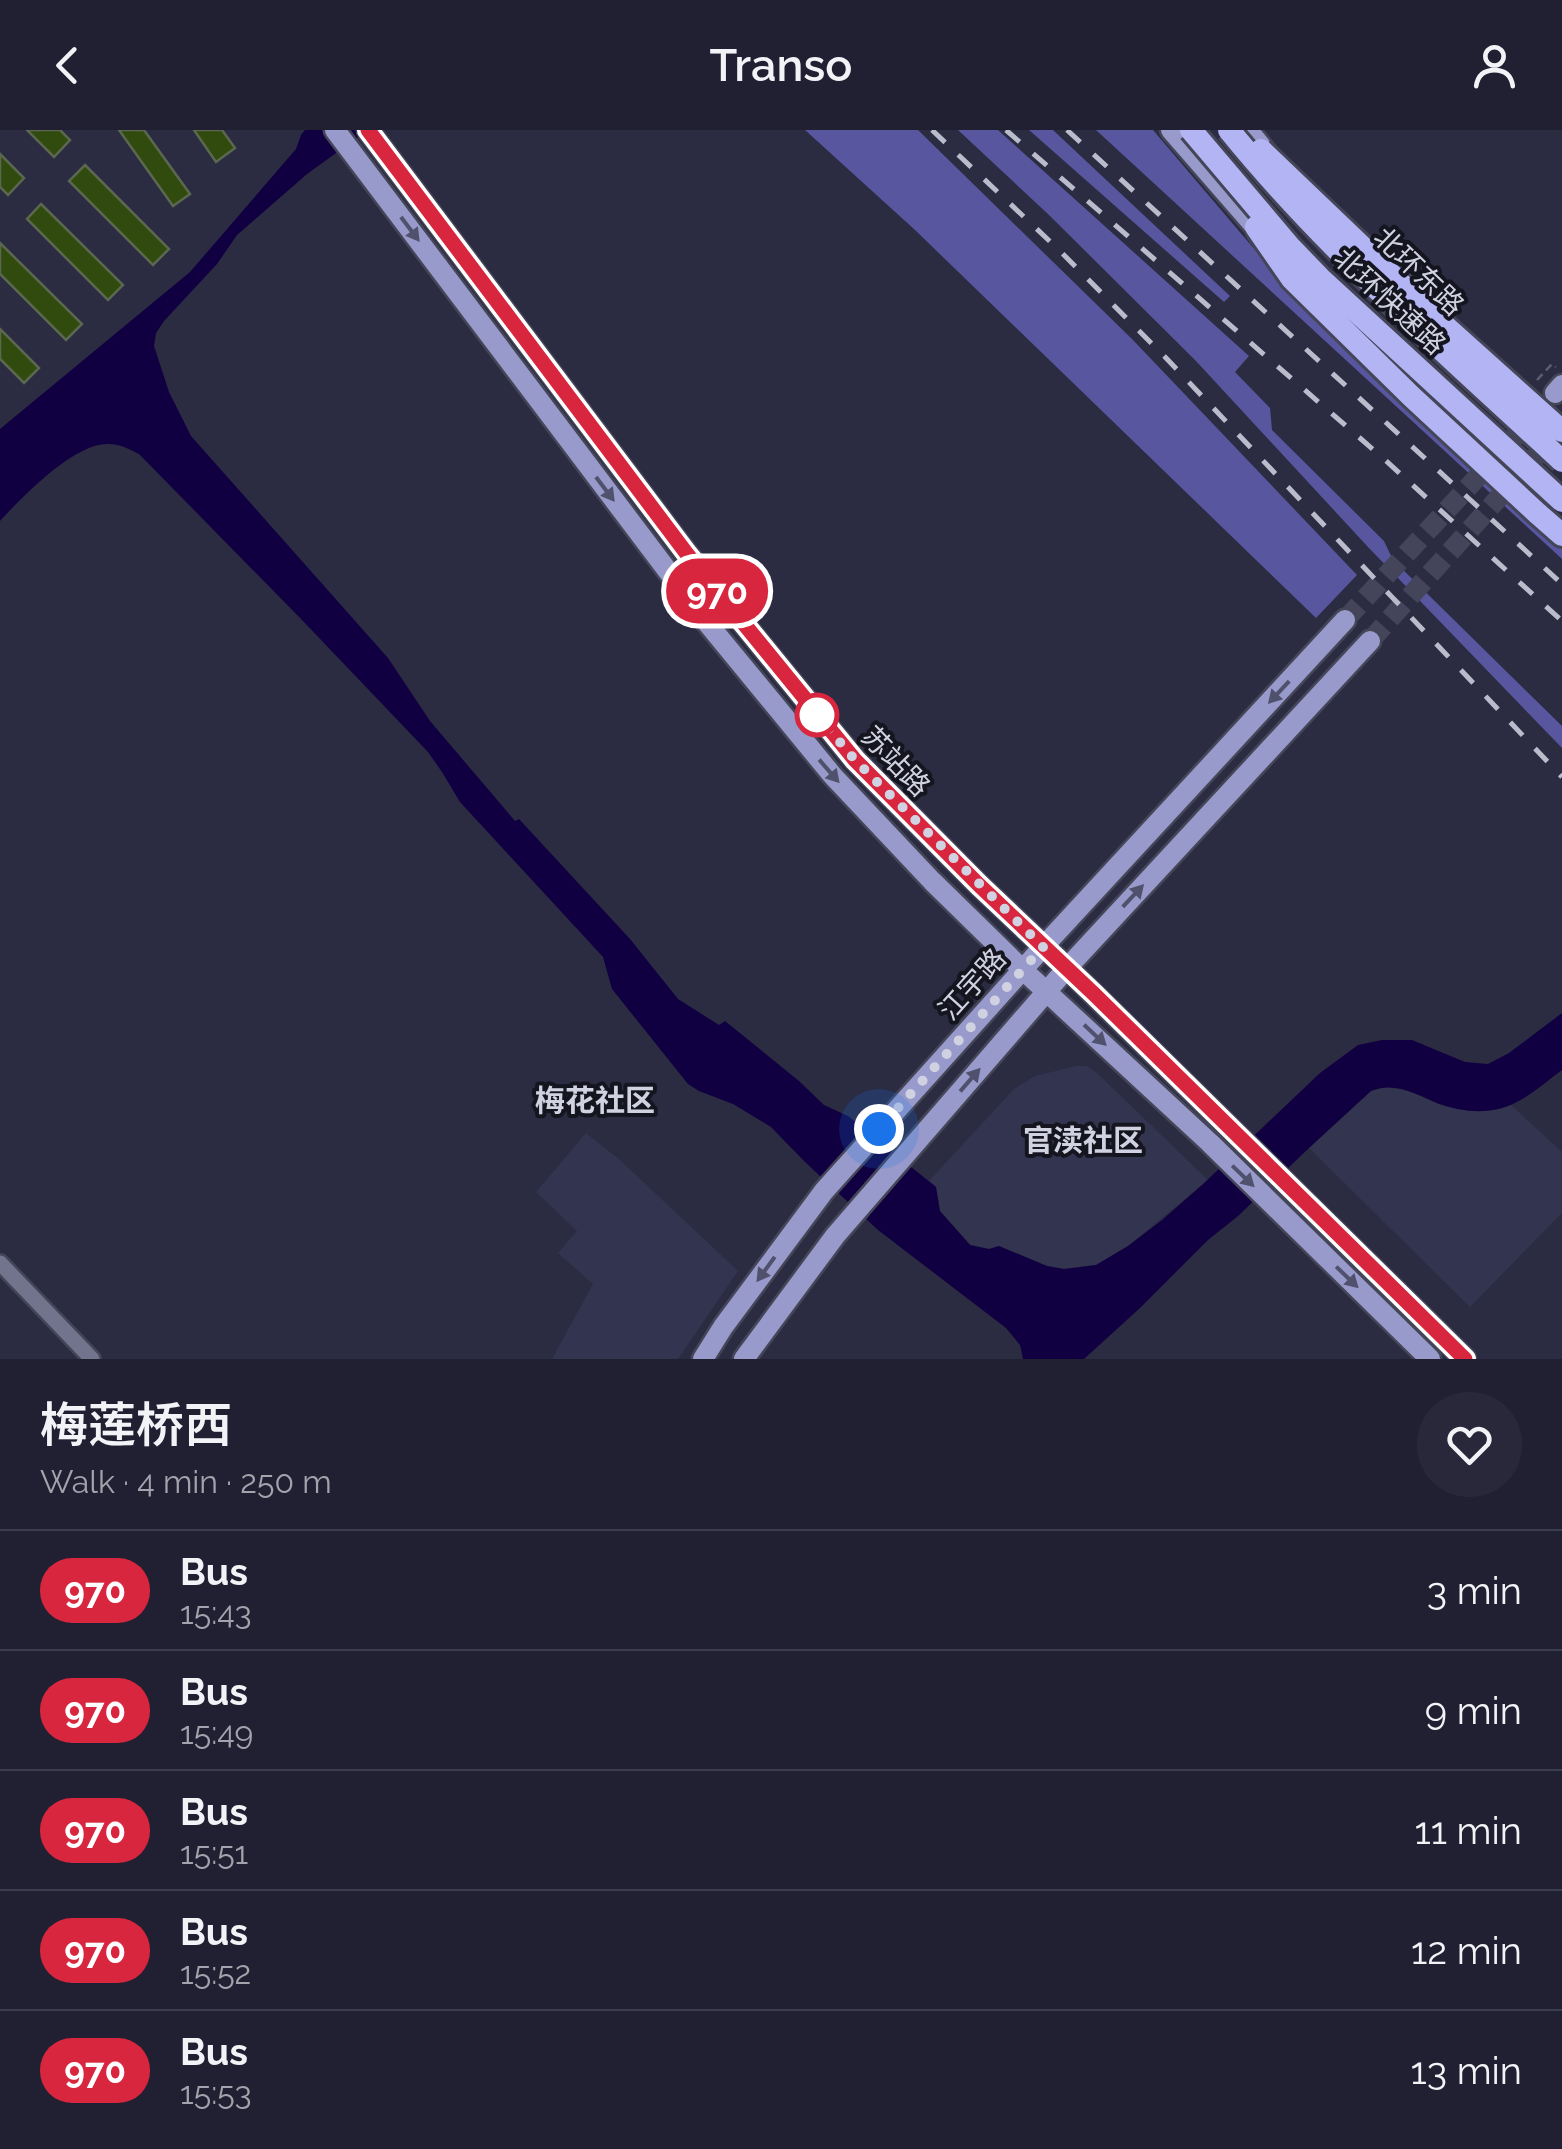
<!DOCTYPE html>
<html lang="en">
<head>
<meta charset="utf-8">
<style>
  :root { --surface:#202032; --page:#28283a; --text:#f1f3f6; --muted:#a2a3ac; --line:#3d3e4d }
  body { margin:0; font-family:Raleway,"Noto Sans SC",sans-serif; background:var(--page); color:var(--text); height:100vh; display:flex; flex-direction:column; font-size:38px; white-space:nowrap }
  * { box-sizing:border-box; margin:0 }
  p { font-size:32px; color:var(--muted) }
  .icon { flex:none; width:55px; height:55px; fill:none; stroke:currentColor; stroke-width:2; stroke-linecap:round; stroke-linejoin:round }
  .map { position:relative; height:1229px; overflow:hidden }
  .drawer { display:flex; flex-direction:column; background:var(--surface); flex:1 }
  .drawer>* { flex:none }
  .badge { padding:0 20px; border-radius:32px; font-size:35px; line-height:65px }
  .you { position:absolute; width:50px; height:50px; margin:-25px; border:8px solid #fff; border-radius:50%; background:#1a73e8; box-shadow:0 0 0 15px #1a73e833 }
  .map>.badge { position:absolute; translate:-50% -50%; box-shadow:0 0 0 5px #fff }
  .round { display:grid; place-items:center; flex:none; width:105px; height:105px; border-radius:52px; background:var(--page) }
  .head { display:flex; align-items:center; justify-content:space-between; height:170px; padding:0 40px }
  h1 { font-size:48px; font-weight:600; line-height:75px }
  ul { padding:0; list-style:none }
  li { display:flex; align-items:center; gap:30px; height:120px; padding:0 40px; border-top:2px solid var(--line) }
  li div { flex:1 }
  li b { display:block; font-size:38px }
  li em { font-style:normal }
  li .badge { min-width:110px; font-weight:700; text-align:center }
  header { display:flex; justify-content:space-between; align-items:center; height:130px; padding:0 40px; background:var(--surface); font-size:45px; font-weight:600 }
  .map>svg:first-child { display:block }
  .built { fill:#333450 }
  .forest { fill:#58569e }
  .water { fill:#110041 }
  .building { fill:#314b0e; stroke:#5b674f; stroke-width:2.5 }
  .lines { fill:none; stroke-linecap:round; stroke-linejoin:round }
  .major-tunnel { stroke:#44445a; stroke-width:20; stroke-dasharray:20 10; stroke-linecap:butt }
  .minor-casing { stroke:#454558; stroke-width:20 }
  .major-casing { stroke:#454558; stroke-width:25 }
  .highway-casing { stroke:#454558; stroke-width:28 }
  .path { stroke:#5d5e72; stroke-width:2.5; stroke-dasharray:8 5; stroke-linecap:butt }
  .minor { stroke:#72748e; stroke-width:15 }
  .major { stroke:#989acb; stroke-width:20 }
  .highway { stroke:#b2b4f4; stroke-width:22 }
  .rail { stroke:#babbcb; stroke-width:5; stroke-dasharray:18 18; stroke-linecap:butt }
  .highway-bridge-casing { stroke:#454558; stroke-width:28; stroke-linecap:butt }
  .highway-bridge { stroke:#b2b4f4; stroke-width:22 }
  .oneway { fill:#50516c }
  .line-casing { stroke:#fff; stroke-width:22 }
  .line { stroke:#d7263d; stroke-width:15 }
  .walk { stroke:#d1d2e1; stroke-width:10; stroke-dasharray:0 18 }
  .stop-dot { fill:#fff; stroke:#d7263d; stroke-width:5 }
  .labels { text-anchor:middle; stroke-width:8; stroke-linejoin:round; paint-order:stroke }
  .street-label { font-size:28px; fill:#d1d2e1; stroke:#15151f }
  .neighbourhood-label { font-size:30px; font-weight:bold; fill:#d1d2e1; stroke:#15151f }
</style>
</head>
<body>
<header><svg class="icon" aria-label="back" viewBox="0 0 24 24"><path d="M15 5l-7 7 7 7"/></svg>Transo<svg class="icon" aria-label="person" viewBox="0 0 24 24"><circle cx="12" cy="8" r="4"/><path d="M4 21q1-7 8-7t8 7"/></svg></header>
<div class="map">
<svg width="1562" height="1229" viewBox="0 0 1562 1229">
  <rect width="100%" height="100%" fill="#2b2b42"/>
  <!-- built -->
  <path class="built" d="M1076 936H1087L1098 944 1208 1050 1128 1116 1096 1135 1064 1139 1047 1136 999 1116 989 1119 971 1115 940 1081 936 1057 929 1051 1014 959 1035 946Z
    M1387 957 1413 962 1437 973 1469 981 1501 979 1511 975 1562 1022V1083L1470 1177 1309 1018 1371 961Z
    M586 1003 620 1030 738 1141 678 1229H552L593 1154 558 1123 577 1101 536 1062Z"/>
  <!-- forest -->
  <path class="forest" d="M805 0H918L1132 209 1357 445 1316 488 915 100Z
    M958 0H998L1249 226 1235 242 1270 278 1272 300 1384 411 1393 430 1562 596V618L1368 417 1196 231 1049 85Z
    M1029 0H1053L1230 166 1224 172Z
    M1096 0H1153L1273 141 1562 414V429Z"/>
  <!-- water -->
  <path class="water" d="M305 0H368L307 44 237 105 217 134 164 191 156 203 154 216 169 262 191 306 388 528 430 591 515 691 519 689 630 809 678 869 719 895 725 891 799 951 824 975 848 986 936 1057 940 1081 970 1115 989 1119 999 1116 1047 1136 1064 1139 1096 1135 1128 1116 1162 1090 1202 1055 1320 943 1358 915 1382 910H1412L1465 932 1488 934 1509 923 1562 883V940C1543 954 1524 972 1502 978 1481 984 1460 981 1439 974 1417 965 1396 951 1371 961L1309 1018 1238 1086 1208 1110 1140 1178 1084 1229H1023L1020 1215 1006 1198 878 1100 805 1032 771 997 733 974 699 961 688 954 612 859 603 827 460 672 442 642 428 622 302 490 139 324C131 320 120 314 109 314 75 312 22 367 0 391V299L190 142 296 19 301 5Z"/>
  <!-- building -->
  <path class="building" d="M27 0H60L70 10 54 27Z
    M119 0H144L190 64 173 76Z
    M194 0H222L235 18 216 32Z
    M0 24 24 48 8 65 0 57Z
    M85 35 169 119 153 135 69 51Z
    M41 74 123 155 108 170 27 89Z
    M0 113 82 194 66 210 0 144Z
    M0 199 39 238 24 253 0 229Z"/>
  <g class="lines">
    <!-- major-tunnel -->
    <path class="major-tunnel" d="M1345 490 1534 286
      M1370 511 1556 304"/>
    <!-- minor casing -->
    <g class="minor-casing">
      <path id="minor" d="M0 1133 92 1229"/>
    </g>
    <!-- major casing -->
    <g class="major-casing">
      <path id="major" d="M335 0 704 489 833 646 932 751 1023 840 1210 1013 1430 1229
        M368 0 687 424 855 630 979 755 1067 838 1465 1229
        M1171 0 1265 108
        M1248 0 1273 31
        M1555 263 1562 255
        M703 1229 723 1197 824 1061 1043 817 1345 490
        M744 1229 835 1106 1067 838 1370 511"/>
    </g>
    <!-- highway casing -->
    <g class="highway-casing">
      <path id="highway" d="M1537 383 1562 405"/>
    </g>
    <!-- path -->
    <path class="path" d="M1537 250 1552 234 1556 237"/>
    <!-- minor -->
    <use href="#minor" class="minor"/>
    <!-- major -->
    <use href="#major" class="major"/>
    <!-- highway -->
    <use href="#highway" class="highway"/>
    <!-- rail -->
    <path class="rail" d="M932 0 1058 119 1167 229 1562 647
      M1006 0 1384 329 1562 491
      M1067 0 1562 454"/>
    <!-- highway-bridge casing -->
    <g class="highway-bridge-casing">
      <path id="highway-bridge" d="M1191 0 1291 118 1320 148 1562 371
        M1229 0C1328 122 1447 224 1562 331
        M1261 20 1446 197 1562 301
        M1256 97 1292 149 1411 266 1537 383"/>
    </g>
    <!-- highway-bridge -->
    <use href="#highway-bridge" class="highway-bridge"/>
  </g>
  <!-- one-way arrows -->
  <defs><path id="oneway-solid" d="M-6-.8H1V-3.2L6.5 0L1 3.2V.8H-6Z" transform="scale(2.5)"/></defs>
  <g class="oneway">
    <use href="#oneway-solid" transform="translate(410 99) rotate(53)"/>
    <use href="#oneway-solid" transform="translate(605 359) rotate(53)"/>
    <use href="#oneway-solid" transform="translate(1279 562) rotate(133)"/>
    <use href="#oneway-solid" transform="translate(829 641) rotate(49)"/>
    <use href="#oneway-solid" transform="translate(1133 766) rotate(-47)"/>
    <use href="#oneway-solid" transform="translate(1095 905) rotate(43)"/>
    <use href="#oneway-solid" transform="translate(970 950) rotate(-49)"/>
    <use href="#oneway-solid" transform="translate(1243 1046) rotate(44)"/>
    <use href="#oneway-solid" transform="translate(766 1139) rotate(126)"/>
    <use href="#oneway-solid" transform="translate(1347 1147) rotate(44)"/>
  </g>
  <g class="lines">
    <!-- line casing -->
    <g class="line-casing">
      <path id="line" d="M368 0 687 424 855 630 979 755 1094 864 1465 1229"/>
    </g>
    <!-- line -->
    <use href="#line" class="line"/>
    <!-- walk -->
    <path class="walk" d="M817 585 855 630 1043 817 879 999"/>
  </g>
  <!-- markers -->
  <circle class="stop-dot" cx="817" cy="585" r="20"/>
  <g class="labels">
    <!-- street labels -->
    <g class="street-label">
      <text transform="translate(1419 141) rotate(44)" y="10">北环东路</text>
      <text transform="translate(1390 171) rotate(43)" y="10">北环快速路</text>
      <text transform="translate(896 631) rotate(46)" y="10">苏站路</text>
      <text transform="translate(972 854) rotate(-48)" y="10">江宇路</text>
    </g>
    <!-- neighbourhood labels -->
    <g class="neighbourhood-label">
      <text x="595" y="981">梅花社区</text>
      <text x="1083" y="1021">官渎社区</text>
    </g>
  </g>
</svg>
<div class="you" style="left:879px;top:999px"></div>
<b class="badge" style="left:717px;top:461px;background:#d7263d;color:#fff">970</b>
</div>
<section class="drawer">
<div class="head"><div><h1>梅莲桥西</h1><p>Walk · 4 min · 250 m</p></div><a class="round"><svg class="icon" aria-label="heart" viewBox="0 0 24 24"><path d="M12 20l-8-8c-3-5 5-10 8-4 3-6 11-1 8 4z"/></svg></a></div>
<ul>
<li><span class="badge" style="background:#d7263d;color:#fff">970</span><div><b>Bus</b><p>15:43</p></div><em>3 min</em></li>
<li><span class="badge" style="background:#d7263d;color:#fff">970</span><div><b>Bus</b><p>15:49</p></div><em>9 min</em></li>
<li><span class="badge" style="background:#d7263d;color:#fff">970</span><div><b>Bus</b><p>15:51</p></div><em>11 min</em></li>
<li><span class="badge" style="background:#d7263d;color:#fff">970</span><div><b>Bus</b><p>15:52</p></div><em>12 min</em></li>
<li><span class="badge" style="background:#d7263d;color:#fff">970</span><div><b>Bus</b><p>15:53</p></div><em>13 min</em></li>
</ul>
</section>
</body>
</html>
